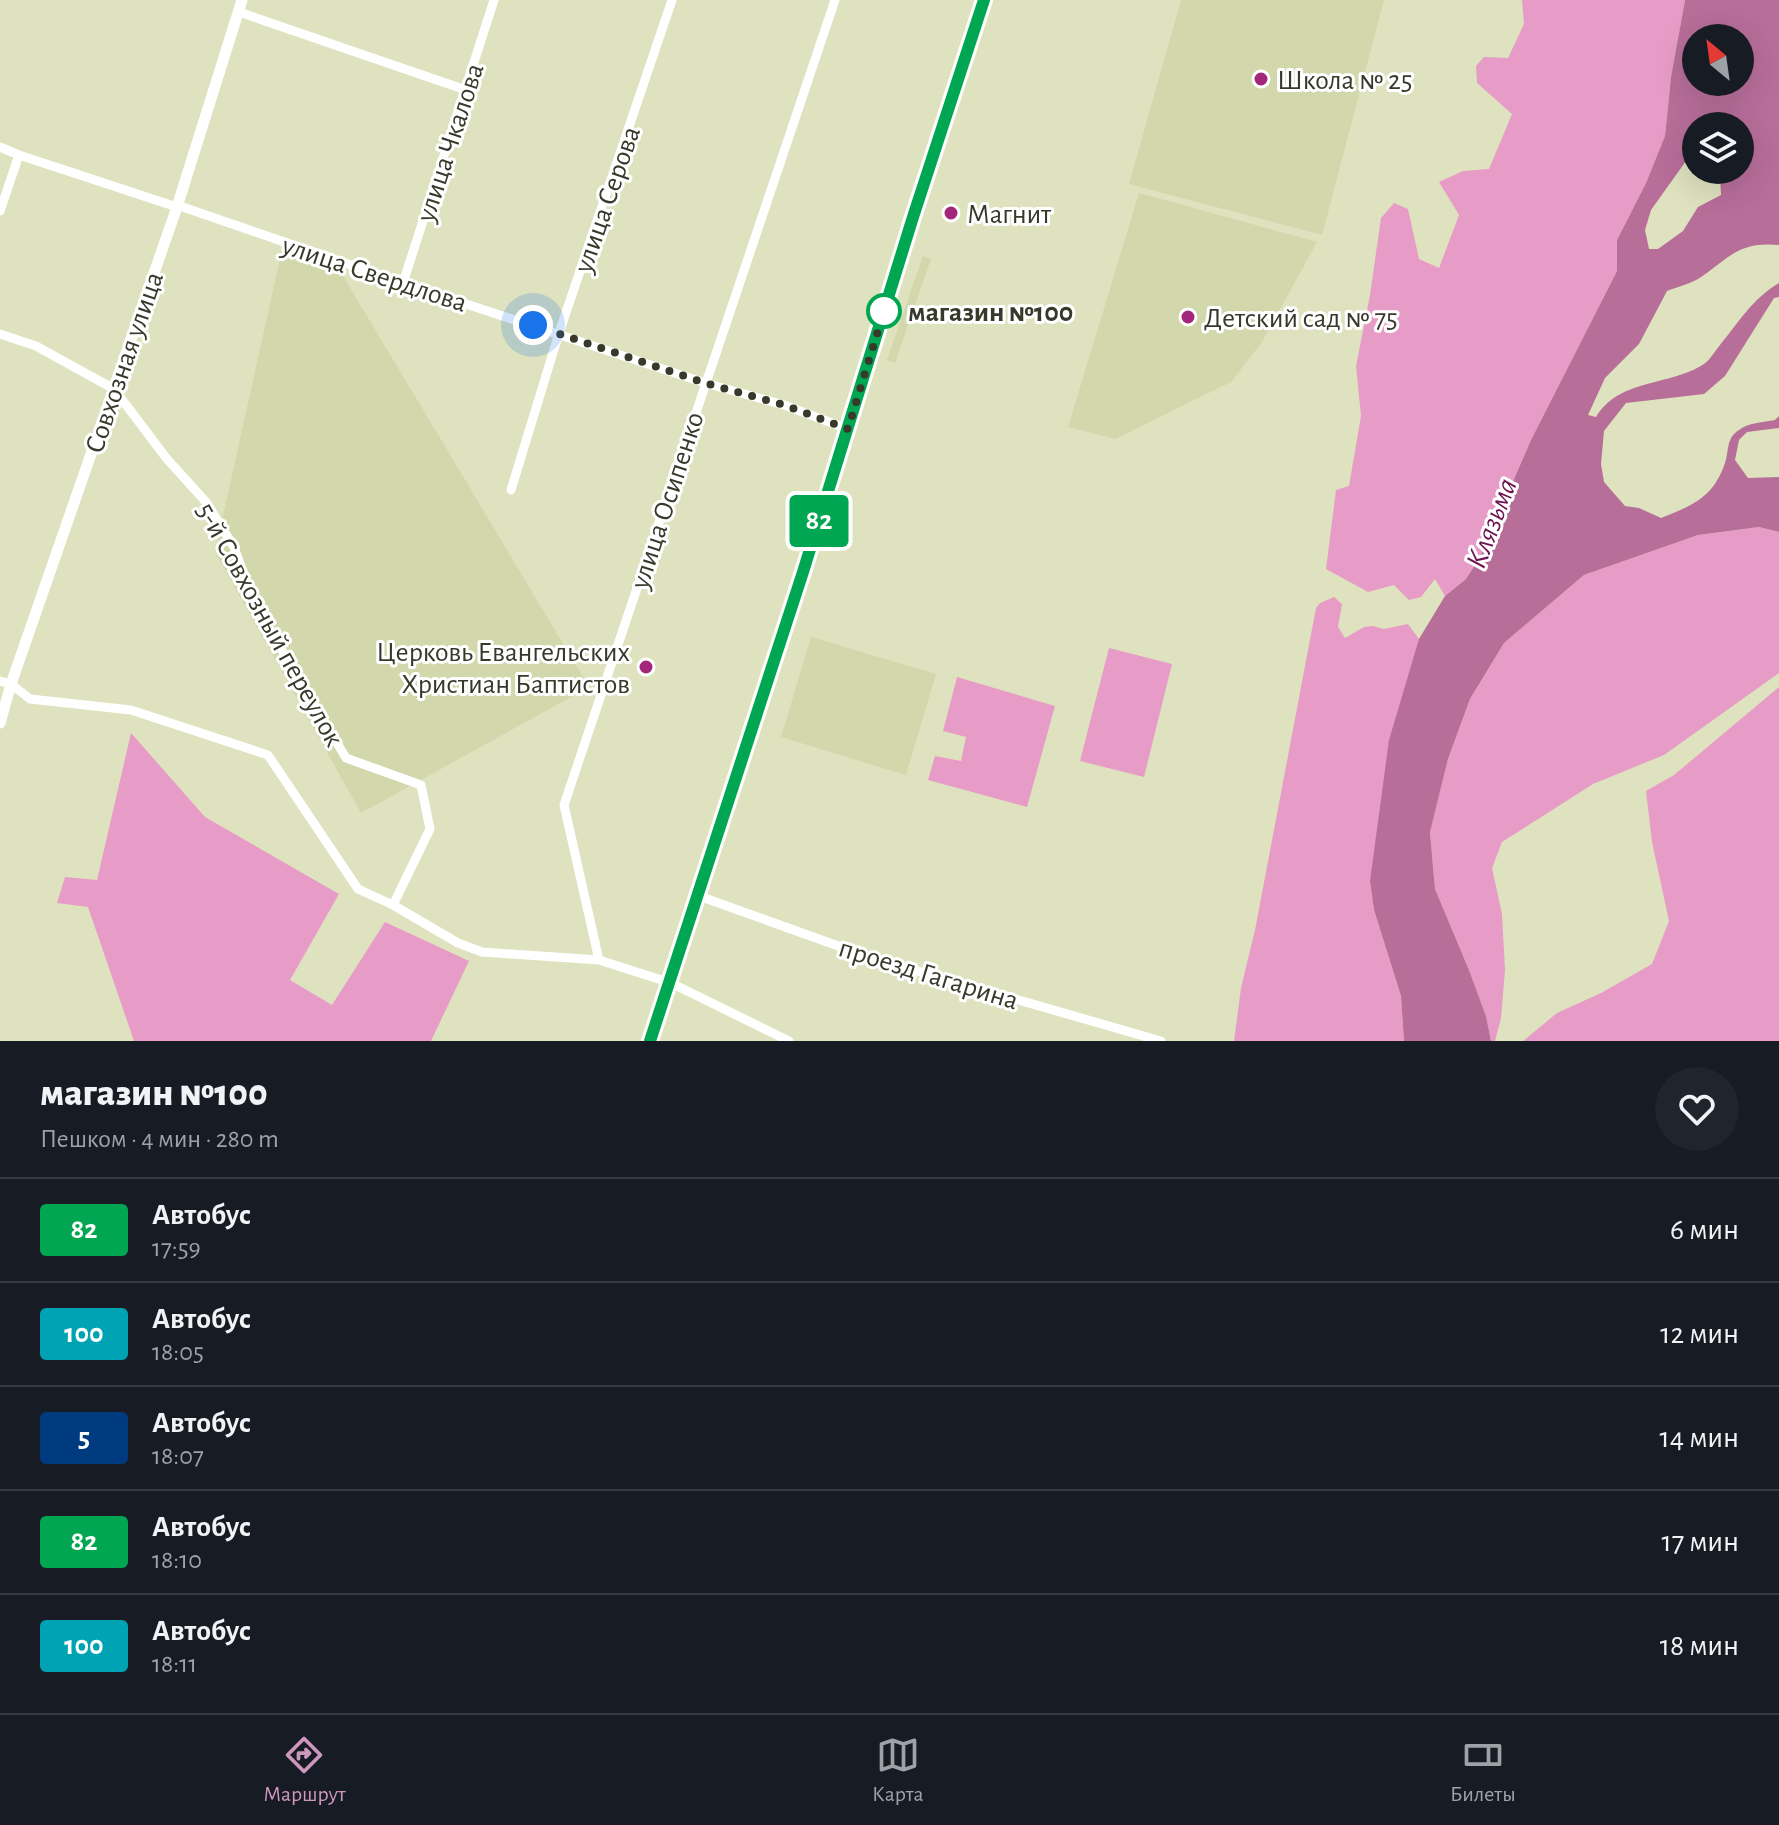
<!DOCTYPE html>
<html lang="ru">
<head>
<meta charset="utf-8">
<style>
  :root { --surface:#171b24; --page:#20242c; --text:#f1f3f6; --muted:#9ea1a6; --line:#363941; --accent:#ce97be }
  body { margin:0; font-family:"Alegreya Sans",sans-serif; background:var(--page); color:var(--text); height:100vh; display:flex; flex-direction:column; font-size:30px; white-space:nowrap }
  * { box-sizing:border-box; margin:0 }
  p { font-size:26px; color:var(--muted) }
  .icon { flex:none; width:44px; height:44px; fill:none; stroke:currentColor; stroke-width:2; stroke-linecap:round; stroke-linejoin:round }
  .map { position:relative; height:1041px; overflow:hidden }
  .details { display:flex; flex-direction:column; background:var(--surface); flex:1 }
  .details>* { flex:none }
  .badge { padding:0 16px; border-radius:6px; font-size:28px; line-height:52px }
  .needle { width:52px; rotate:331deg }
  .controls { position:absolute; left:1682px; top:24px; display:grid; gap:16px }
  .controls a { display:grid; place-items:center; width:72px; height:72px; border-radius:50%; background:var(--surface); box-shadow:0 8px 32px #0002; font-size:40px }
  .you { position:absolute; width:40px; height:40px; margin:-20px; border:6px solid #fff; border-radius:50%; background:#1a73e8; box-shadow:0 0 0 12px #1a73e833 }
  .map>.badge { position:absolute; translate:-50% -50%; box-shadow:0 0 0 4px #fff }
  .round { display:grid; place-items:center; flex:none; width:84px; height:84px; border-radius:42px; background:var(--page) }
  .overview { display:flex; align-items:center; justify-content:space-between; height:136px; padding:0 40px }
  h1 { font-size:38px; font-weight:800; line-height:60px }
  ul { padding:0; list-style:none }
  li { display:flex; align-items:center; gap:24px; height:104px; padding:0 40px; border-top:2px solid var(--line) }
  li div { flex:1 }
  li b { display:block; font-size:30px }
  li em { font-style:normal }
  li .badge { min-width:88px; font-weight:700; text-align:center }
  .tab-bar { display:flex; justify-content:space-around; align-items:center; height:112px; border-top:2px solid var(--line); background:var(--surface); font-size:22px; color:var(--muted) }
  .tab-bar a { display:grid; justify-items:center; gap:4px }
  .tab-bar .selected { color:var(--accent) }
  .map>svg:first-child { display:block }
  .built { fill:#d3d7ac }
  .green { fill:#e79cc7 }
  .water { fill:#b76e99; fill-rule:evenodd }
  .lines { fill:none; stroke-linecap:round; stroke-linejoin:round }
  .minor { stroke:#fff; stroke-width:9 }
  .tertiary { stroke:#fff; stroke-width:11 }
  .secondary { stroke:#fff; stroke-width:12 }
  .line-casing { stroke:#fff; stroke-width:18 }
  .line { stroke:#00a651; stroke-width:12 }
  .walk { stroke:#38392b; stroke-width:8; stroke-dasharray:0 14.4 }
  .poi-dot { fill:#a3267a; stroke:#fff; stroke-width:3 }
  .stop-dot { fill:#fff; stroke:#00a651; stroke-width:4 }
  .labels { text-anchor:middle; stroke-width:6; stroke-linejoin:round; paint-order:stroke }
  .poi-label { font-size:28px; fill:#38392b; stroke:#fff; text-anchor:start }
  .street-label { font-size:28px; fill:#38392b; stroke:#fff }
  .stop-label { font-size:28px; font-weight:bold; fill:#38392b; stroke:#fff; text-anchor:start }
  .water-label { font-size:30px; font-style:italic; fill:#6c1350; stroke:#fff }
</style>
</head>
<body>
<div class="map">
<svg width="1779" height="1041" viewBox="0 0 1779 1041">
  <rect width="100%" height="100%" fill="#dfe2be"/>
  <!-- built -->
  <path class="built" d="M1181 0H1384L1322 235 1129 184Z
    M1139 193 1317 242 1262 342 1231 382 1115 439 1068 427Z
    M281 254 343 276 589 687 361 813 215 552Z
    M923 256 931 259 895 363 887 360Z
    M811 637 936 674 906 775 781 737Z"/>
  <!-- green -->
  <path class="green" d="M1522 0H1685L1671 77 1665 136 1646 183 1617 240V271L1531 440 1480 557 1466 579 1445 596 1435 579 1421 597 1409 600 1394 585 1368 592 1326 569 1336 490 1349 486 1361 416 1356 366 1370 295 1381 218 1394 203 1408 209 1419 259 1439 268 1459 215 1439 182 1463 171 1489 169 1512 114 1477 83 1476 66 1484 57 1508 58 1524 24Z
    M1759 527 1779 532V673L1664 755 1593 784 1502 842 1492 868 1502 914 1505 970 1501 1018 1495 1041H1491L1486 1016 1469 970 1435 889 1430 831 1448 759 1470 699 1504 643 1584 575 1698 535Z
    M1334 597 1342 604 1338 627 1345 638 1364 627 1373 626 1384 629 1408 624 1419 639 1370 881 1374 910 1401 996 1404 1041H1234L1241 988 1255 930 1316 608 1320 603Z
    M1109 648 1172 664 1144 777 1080 761Z
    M957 677 1055 706 1027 807 928 780 935 756 961 761 966 737 943 731Z
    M1779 687V1041H1523L1557 1013 1601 993 1652 964 1669 921 1652 842 1646 791 1674 775Z
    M131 733 205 817 339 894 290 980 332 1005 385 922 469 961 431 1041H134L88 907 57 903 65 877 97 880Z"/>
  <!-- water -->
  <path class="water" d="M1685 0H1779V245C1737 241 1729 259 1698 279 1689 284 1677 287 1667 291L1639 344 1605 378 1588 415 1596 417C1620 378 1668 387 1704 364 1710 360 1715 351 1720 345 1738 323 1753 298 1779 283V297L1774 298 1725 376 1704 394 1626 403 1604 431 1601 464 1604 482 1625 506 1639 508 1661 518C1693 505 1713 498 1725 463 1729 451 1726 438 1739 430 1747 423 1764 422 1775 420L1779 416V428L1747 432 1739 440 1735 460 1748 478 1779 477V532L1759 527 1698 535 1584 575 1504 643 1470 699 1448 759 1430 832 1435 889 1469 970 1486 1016 1491 1041H1404L1401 996 1374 910 1370 881 1389 740 1419 639 1445 596 1466 579 1480 557 1531 440 1617 271V240L1646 183 1665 136 1671 77ZM1696 38H1740V82H1696ZM1696 126H1740V170H1716L1720 176 1721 195 1698 207 1683 231 1658 249H1649L1645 230 1651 210 1696 147Z"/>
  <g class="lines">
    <!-- minor -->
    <path class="minor" d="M239 12 466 90
      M0 147 19 155 177 207
      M177 205 403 283 705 383 784 405 848 429
      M0 211 19 155
      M403 283 494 0
      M0 334 36 346 114 389 167 459 206 502 234 547 254 603 346 758 421 785 430 829 393 905
      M511 490 559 333 672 0
      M0 681 11 684 30 699 131 710 268 755 358 889 393 905 458 943 482 952 599 960 671 983 789 1041
      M699 896 869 957 1161 1041
      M599 960 564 805 835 0"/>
    <!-- tertiary -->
    <path class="tertiary" d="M0 723 11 684 177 207 242 0"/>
    <!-- secondary -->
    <path class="secondary" d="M650 1041 803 572 913 217 984 0"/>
  </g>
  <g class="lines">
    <!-- line casing -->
    <g class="line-casing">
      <path id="line" d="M650 1041 803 572 913 217 984 0"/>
    </g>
    <!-- line -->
    <use href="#line" class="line"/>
    <!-- walk -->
    <path class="walk" d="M533 325 705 383 784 405 848 429 888 298 884 311"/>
  </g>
  <!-- markers -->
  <g class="poi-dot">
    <circle cx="1261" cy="79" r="8"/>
    <circle cx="951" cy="213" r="8"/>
    <circle cx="1188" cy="317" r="8"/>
    <circle cx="646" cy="667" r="8"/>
  </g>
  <circle class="stop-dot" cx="884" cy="311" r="16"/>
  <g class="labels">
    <!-- poi labels -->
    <g class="poi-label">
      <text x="1277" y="89">Школа № 25</text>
      <text x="967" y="223">Магнит</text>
      <text x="1204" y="327">Детский сад № 75</text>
      <text x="630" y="661" text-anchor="end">Церковь Евангельских<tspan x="630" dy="32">Христиан Баптистов</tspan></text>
    </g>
    <!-- street labels -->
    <g class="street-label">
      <text transform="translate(449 142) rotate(-72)" y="10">улица Чкалова</text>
      <text transform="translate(606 199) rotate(-71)" y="10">улица Серова</text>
      <text transform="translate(375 273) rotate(18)" y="10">улица Свердлова</text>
      <text transform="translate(123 362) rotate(-71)" y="10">Совхозная улица</text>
      <text transform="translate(666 500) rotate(-72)" y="10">улица Осипенко</text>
      <text transform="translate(271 624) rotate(61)" y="10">5-й Совхозный переулок</text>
      <text transform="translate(929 973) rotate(17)" y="10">проезд Гагарина</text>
    </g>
    <!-- stop labels -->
    <g class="stop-label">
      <text x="908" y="321">магазин №100</text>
    </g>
    <!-- water labels -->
    <g class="water-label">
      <text transform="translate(1491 523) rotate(-69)" y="10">Клязьма</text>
    </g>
  </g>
</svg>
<div class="controls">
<a><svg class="needle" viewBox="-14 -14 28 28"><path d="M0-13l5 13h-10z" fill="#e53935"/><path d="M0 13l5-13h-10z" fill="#9ea1a6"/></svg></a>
<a><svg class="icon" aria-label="layers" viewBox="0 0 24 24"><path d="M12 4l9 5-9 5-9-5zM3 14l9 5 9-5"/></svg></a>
</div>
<div class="you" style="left:533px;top:325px"></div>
<b class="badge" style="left:819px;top:521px;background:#00a651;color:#fff">82</b>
</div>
<section class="details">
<div class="overview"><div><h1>магазин №100</h1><p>Пешком · 4 мин · 280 m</p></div><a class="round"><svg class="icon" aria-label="heart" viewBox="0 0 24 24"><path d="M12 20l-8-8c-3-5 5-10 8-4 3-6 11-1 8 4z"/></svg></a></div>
<ul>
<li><span class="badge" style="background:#00a651;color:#fff">82</span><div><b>Автобус</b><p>17:59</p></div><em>6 мин</em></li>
<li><span class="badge" style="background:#00a3b4;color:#fff">100</span><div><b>Автобус</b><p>18:05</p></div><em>12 мин</em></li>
<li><span class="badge" style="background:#003b80;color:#fff">5</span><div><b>Автобус</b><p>18:07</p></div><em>14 мин</em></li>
<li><span class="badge" style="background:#00a651;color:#fff">82</span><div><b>Автобус</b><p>18:10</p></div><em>17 мин</em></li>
<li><span class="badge" style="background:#00a3b4;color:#fff">100</span><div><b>Автобус</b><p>18:11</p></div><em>18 мин</em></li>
</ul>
</section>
<nav class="tab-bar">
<a class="selected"><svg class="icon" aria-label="directions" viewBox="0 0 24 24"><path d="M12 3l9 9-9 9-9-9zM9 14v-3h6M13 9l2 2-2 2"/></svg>Маршрут</a>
<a><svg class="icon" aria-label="map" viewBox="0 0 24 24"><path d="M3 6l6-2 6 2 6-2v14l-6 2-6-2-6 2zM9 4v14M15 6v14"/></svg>Карта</a>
<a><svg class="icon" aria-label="tickets" viewBox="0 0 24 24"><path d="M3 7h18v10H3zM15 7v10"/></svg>Билеты</a>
</nav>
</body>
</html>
